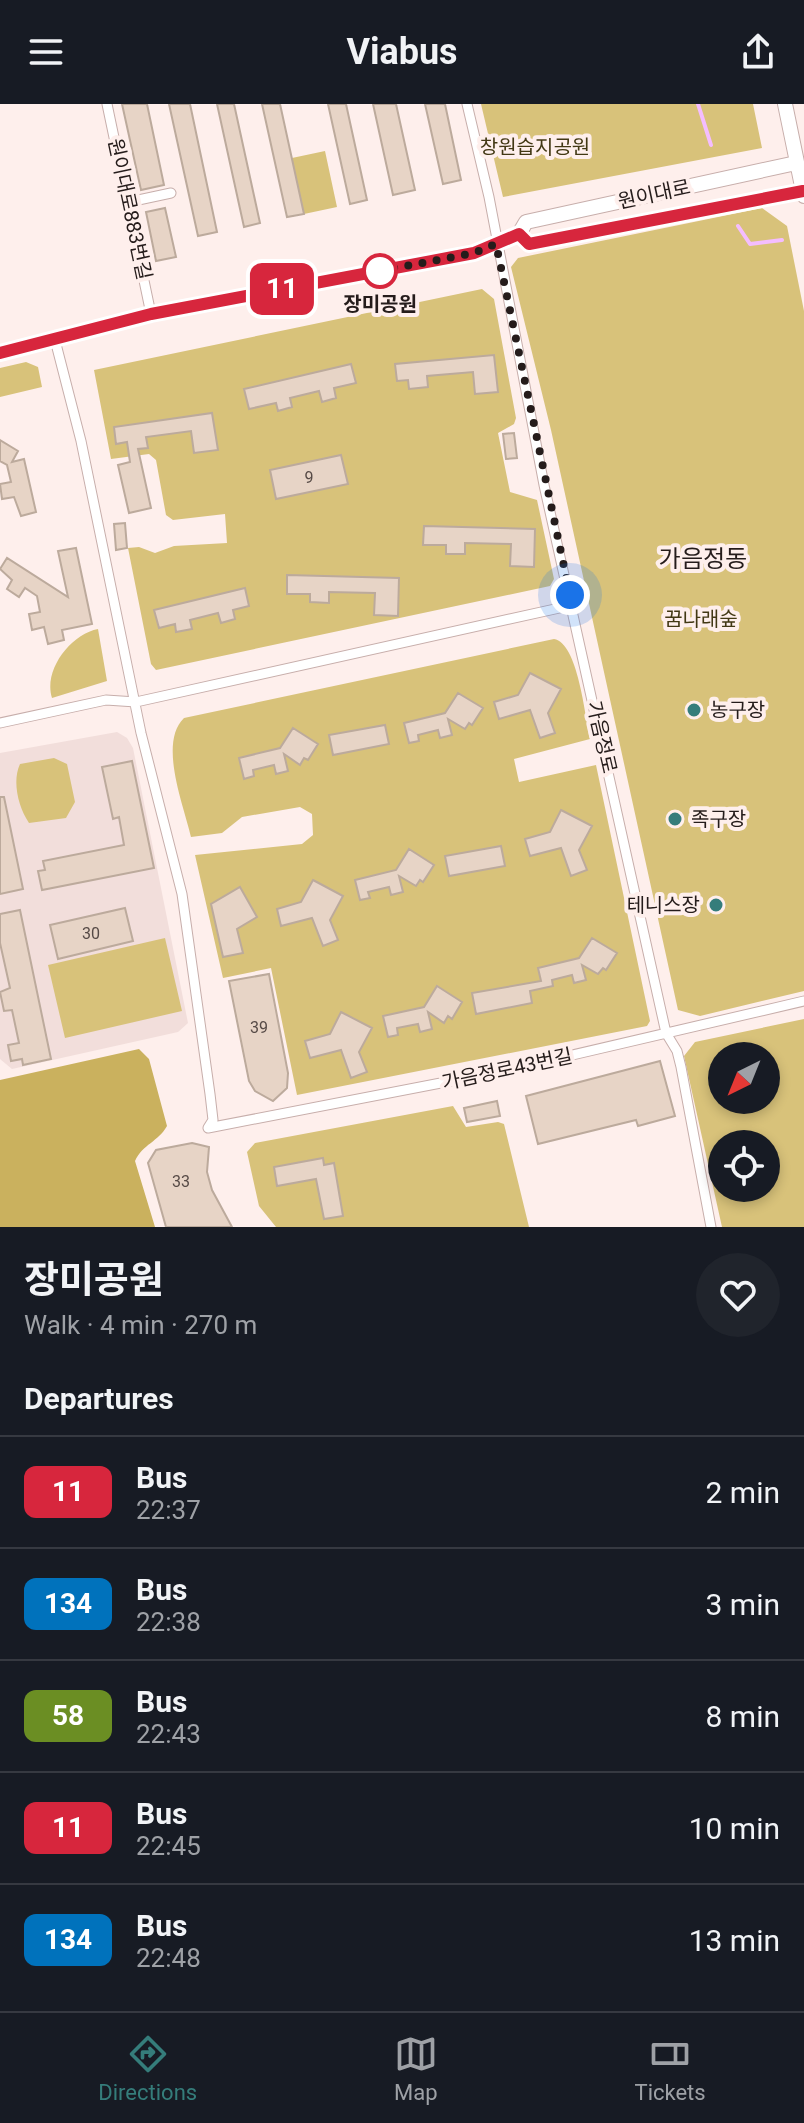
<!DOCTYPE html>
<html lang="en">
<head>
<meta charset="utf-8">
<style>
  :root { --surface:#171b24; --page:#20242c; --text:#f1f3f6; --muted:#9ea1a6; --line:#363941; --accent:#357d7b }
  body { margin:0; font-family:Roboto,"Noto Sans KR",sans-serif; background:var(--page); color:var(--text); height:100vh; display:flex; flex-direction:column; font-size:30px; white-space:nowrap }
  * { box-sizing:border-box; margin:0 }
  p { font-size:26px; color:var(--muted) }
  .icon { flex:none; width:44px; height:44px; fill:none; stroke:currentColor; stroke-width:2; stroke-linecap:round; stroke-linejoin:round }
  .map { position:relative; height:1123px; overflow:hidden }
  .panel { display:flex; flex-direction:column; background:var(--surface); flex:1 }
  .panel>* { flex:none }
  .badge { padding:0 16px; border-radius:12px; font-size:28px; line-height:52px }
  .needle { width:52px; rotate:223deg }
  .tools { position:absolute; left:708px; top:938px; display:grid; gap:16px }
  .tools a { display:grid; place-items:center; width:72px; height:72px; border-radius:50%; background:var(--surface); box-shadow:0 4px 12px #0003; font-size:40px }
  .you { position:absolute; width:40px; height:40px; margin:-20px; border:6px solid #fff; border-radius:50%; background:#1a73e8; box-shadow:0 0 0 12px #1a73e833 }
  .map>.badge { position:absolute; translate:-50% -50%; box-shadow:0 0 0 4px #fff }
  h2 { padding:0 24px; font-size:30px; line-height:72px }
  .round { display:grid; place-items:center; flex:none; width:84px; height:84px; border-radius:42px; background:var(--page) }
  .headline { display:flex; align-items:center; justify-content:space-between; height:136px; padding:0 24px }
  h1 { font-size:38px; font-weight:700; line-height:60px }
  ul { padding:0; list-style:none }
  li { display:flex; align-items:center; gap:24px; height:112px; padding:0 24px; border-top:2px solid var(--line) }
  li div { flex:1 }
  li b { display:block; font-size:30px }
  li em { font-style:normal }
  li .badge { min-width:88px; font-weight:700; text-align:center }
  header { display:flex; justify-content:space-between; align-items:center; height:104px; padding:0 24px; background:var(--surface); font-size:36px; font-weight:700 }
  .tabs { display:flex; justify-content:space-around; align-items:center; height:112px; border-top:2px solid var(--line); background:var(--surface); font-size:22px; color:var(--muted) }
  .tabs a { display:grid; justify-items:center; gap:4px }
  .tabs .current { color:var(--accent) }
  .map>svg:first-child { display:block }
  .built { fill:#f2dedb }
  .green { fill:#d8c27a; fill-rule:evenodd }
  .forest { fill:#cab15e }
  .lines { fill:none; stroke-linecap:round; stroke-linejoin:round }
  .stream { stroke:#f4bdff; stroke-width:4 }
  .building { fill:#e7d4c6; stroke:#bcaa9c; stroke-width:2 }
  .street-casing { stroke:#c7aeab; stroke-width:11 }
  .primary-casing { stroke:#c7aeab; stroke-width:16 }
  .street { stroke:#fff; stroke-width:9 }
  .primary { stroke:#fff; stroke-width:14 }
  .line-casing { stroke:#fff; stroke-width:18 }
  .line { stroke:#d7263d; stroke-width:12 }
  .walk { stroke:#251c1b; stroke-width:8; stroke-dasharray:0 14.4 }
  .stop-dot { fill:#fff; stroke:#d7263d; stroke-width:4 }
  .poi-dot { fill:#357d7b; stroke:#feefec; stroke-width:3 }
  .labels { text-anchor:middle; stroke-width:8; stroke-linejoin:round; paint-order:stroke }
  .number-label { font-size:16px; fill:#564a46 }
  .park-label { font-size:20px; fill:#423814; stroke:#feefec }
  .street-label { font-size:20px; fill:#251c1b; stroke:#feefec }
  .stop-label { font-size:20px; font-weight:bold; fill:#251c1b; stroke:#feefec }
  .poi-label { font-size:20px; fill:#251c1b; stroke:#feefec; text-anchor:start }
  .quarter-label { font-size:24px; fill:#251c1b; stroke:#feefec }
</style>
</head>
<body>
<header><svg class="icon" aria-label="menu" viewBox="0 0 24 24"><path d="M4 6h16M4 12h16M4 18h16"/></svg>Viabus<svg class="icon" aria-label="share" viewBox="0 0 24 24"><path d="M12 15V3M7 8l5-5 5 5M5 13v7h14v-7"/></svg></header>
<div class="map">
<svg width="804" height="1123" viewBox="0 0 804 1123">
  <rect width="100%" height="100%" fill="#feefec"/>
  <!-- built -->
  <path class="built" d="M117 628 127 634 133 644 188 919 178 928 12 965 0 955V649Z"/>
  <!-- green -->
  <path class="green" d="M481 0H753L762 44 503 93Z
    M325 47 337 103 304 110 292 54Z
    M762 104 787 122 804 207V887L700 912 678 906 551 326 511 163 518 154Z
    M482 185 494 195 516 314 514 320 498 329 510 388 537 396 554 475 550 482 156 566 151 560 128 444 139 443 155 449 174 442 227 439 225 410 173 416 166 411 156 356 149 350 111 355 94 266Z
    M26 258 38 263 42 283 0 293V264Z
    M98 525 107 577 52 594C43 566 71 530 98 525Z
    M554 535C578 539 585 612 590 635L514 655 519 678 596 661 650 917 647 922 297 991 271 864 223 874 195 751 302 740 313 731 312 710 300 703 242 713 222 729 191 733C184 702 158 639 184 614Z
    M54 654 67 660 75 698 66 714 29 719C18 703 12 677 20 660Z
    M165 834 182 907 65 934 48 861Z
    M804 915V1123H722L684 952 695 938ZM722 952H766V996H722ZM722 1040H766V1084H722Z
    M453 1002 466 1023 498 1018 504 1020 529 1123H276L259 1102 247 1048 255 1039Z"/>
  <!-- forest -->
  <path class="forest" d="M139 945 149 955 167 1022C158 1038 143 1040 135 1057L155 1123H0V976Z"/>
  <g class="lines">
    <!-- stream -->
    <path class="stream" d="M698 0 711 41
      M738 122 750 140 782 136"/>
  </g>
  <!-- building -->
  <path class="building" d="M122 0H147L164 81 141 86Z
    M169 0H190L217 128 198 132Z
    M217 0H234L260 119 244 123Z
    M262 0H280L304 110 287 113Z
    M328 0H346L367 96 350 100Z
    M373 0H396L415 86 393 91Z
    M425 0H445L461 76 443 80Z
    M165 104 176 153 156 157 146 108Z
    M494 251 498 288 475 290 473 268 427 272 428 283 409 285 408 276 397 277 395 260Z
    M351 260 356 279 334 284 336 294 322 298 319 287 290 294 292 303 278 307 276 299 249 305 244 285Z
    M212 309 218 346 194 349 191 327 146 333 148 344 138 345 151 404 129 409 118 361 130 358 127 338 116 340 114 323Z
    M514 329 517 354 506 355 503 330Z
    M0 336 18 347 12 358 24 355 36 408 21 412 14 393 2 395 0 380 11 378 7 361 0 357Z
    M341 351 348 380 276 395 270 366Z
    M125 419 127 444 116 446 114 420Z
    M424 422 535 425 534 463 510 462 511 440 465 439V450H446V441H423Z
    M76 444 92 520 62 526 64 536 48 540 44 523 32 526 29 510 40 508 37 492 25 484 19 493 7 485 12 476 0 465 7 454 68 493 58 447Z
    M287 471 399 474 398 512 374 511 375 489 329 488V499L310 498V490H287Z
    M245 484 249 502 233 506 235 515 221 519 218 509 190 516 192 525 176 528 175 520 159 524 154 506Z
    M530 569 561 585 548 609 555 629 540 634 530 606 499 615 494 598 518 591Z
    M458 589 483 604 472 621 469 619 465 625 448 615 452 631 440 634 438 626 418 631 419 637 409 639 404 619 445 609Z
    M385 621 389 640 333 651 329 631Z
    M293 624 318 640 308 656 304 654 300 661 284 650 288 667 276 670 274 661 253 666 254 672 244 675 239 654 280 644Z
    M132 657 154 764 42 786 38 767 45 766 43 757 124 741 119 713 113 715 102 663Z
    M0 693H4L23 785 0 790Z
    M561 706 592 722 579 746 587 766 571 772 561 744 530 752 525 735 550 728Z
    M501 742 505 762 449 772 445 752Z
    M409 745 434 761 423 778 420 776 416 782 399 772 403 788 391 791 389 783 368 788 370 794 360 796 355 776 396 766Z
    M313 776 343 792 330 816 338 836 323 842 312 814 281 822 277 805 301 798Z
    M240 783 257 813 237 825 243 849 223 853 211 800Z
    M125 804 133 837 58 855 50 821Z
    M20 806 51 955 23 961 22 955 11 957 8 941 19 939 12 906 4 907 0 888 10 884 0 839V810Z
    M592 834 617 849 606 866 603 864 598 870 582 861 586 876 574 879 572 871 552 876 553 882 530 887 532 899 476 910 472 889 541 877 538 864 579 854Z
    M269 870 288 969 287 984 273 997 255 987 249 977 229 877Z
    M437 882 462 898 452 915 448 912 444 919 428 908 432 925 420 928 418 920 397 924 398 931 388 933 383 912 424 903Z
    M341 908 372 924 359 948 367 968 351 974 341 946 310 954 305 937 330 930Z
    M660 957 675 1012 638 1022 636 1016 538 1040 526 992Z
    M497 997 500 1012 467 1018 464 1004Z
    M192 1039 209 1043 207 1068 212 1086 232 1123H166L148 1059 156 1046Z
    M323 1054 324 1061 334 1059 343 1112 324 1115 316 1075 277 1082 274 1063Z"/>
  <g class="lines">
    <!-- street casing -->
    <g class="street-casing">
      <path id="street" d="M107 0 151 210
        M467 0 489 93 544 381 666 929 677 947 681 963 711 1123
        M129 98 171 89
        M55 236 81 337 141 629 182 790 210 990 213 1016 208 1024
        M0 619 106 596 136 598 573 501
        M208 1024 508 966 804 897"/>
    </g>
    <!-- primary casing -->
    <g class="primary-casing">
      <path id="primary" d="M785 0 804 92
        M519 130 529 140 803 87
        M0 249 151 210 474 149 519 130 526 118 796 59"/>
    </g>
    <!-- street -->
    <use href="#street" class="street"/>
    <!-- primary -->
    <use href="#primary" class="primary"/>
  </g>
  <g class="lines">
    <!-- line casing -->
    <g class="line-casing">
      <path id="line" d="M0 249 151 210 474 149 519 130 529 140 803 87"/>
    </g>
    <!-- line -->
    <use href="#line" class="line"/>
    <!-- walk -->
    <path class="walk" d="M380 167 474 149 496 140 570 491"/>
  </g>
  <!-- markers -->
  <circle class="stop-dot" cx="380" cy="167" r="16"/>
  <g class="poi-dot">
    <circle cx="694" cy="606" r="8"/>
    <circle cx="675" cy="715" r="8"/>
    <circle cx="716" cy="801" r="8"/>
  </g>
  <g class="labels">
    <!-- number labels -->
    <g class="number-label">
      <text x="309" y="379">9</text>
      <text x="91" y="835">30</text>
      <text x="259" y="929">39</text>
      <text x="181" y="1083">33</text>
    </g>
    <!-- park labels -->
    <g class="park-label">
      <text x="535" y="50">창원습지공원</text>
      <text x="701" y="522">꿈나래숲</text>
    </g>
    <!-- street labels -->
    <g class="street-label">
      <text transform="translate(654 90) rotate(-12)" y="7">원이대로</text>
      <text transform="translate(130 105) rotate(78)" y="7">원이대로883번길</text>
      <text transform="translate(602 633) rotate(77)" y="7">가음정로</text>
      <text transform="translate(507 965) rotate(-12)" y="7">가음정로43번길</text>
    </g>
    <!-- stop labels -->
    <g class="stop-label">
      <text x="380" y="207">장미공원</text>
    </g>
    <!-- poi labels -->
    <g class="poi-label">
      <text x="710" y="613">농구장</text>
      <text x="691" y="722">족구장</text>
      <text x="700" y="808" text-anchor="end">테니스장</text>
    </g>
    <!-- quarter labels -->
    <g class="quarter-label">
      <text x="703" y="463">가음정동</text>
    </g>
  </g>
</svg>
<div class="tools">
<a><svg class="needle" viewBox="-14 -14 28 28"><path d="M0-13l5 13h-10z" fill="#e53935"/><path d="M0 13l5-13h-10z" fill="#9ea1a6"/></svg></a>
<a><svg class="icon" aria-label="locate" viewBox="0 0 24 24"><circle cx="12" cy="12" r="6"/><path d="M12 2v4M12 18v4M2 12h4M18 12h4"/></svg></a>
</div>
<div class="you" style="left:570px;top:491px"></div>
<b class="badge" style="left:282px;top:185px;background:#d7263d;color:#fff">11</b>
</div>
<section class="panel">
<div class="headline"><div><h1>장미공원</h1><p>Walk · 4 min · 270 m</p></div><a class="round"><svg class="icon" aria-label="heart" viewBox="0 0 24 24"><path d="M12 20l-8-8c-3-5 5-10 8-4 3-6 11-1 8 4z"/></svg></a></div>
<h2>Departures</h2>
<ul>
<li><span class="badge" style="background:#d7263d;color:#fff">11</span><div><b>Bus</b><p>22:37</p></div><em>2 min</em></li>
<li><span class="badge" style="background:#0072bc;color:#fff">134</span><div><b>Bus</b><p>22:38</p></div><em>3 min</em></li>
<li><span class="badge" style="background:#6b8e23;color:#fff">58</span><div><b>Bus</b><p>22:43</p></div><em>8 min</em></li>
<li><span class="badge" style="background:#d7263d;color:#fff">11</span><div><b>Bus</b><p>22:45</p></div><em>10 min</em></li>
<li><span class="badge" style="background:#0072bc;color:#fff">134</span><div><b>Bus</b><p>22:48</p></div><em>13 min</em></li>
</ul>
</section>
<nav class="tabs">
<a class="current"><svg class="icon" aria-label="directions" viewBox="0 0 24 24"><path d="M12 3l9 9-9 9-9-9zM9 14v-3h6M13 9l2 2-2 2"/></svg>Directions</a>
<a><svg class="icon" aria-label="map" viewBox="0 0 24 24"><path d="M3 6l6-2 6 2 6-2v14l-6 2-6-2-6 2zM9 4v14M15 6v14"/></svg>Map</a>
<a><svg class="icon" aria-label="tickets" viewBox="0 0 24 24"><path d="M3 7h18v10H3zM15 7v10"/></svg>Tickets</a>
</nav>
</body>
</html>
